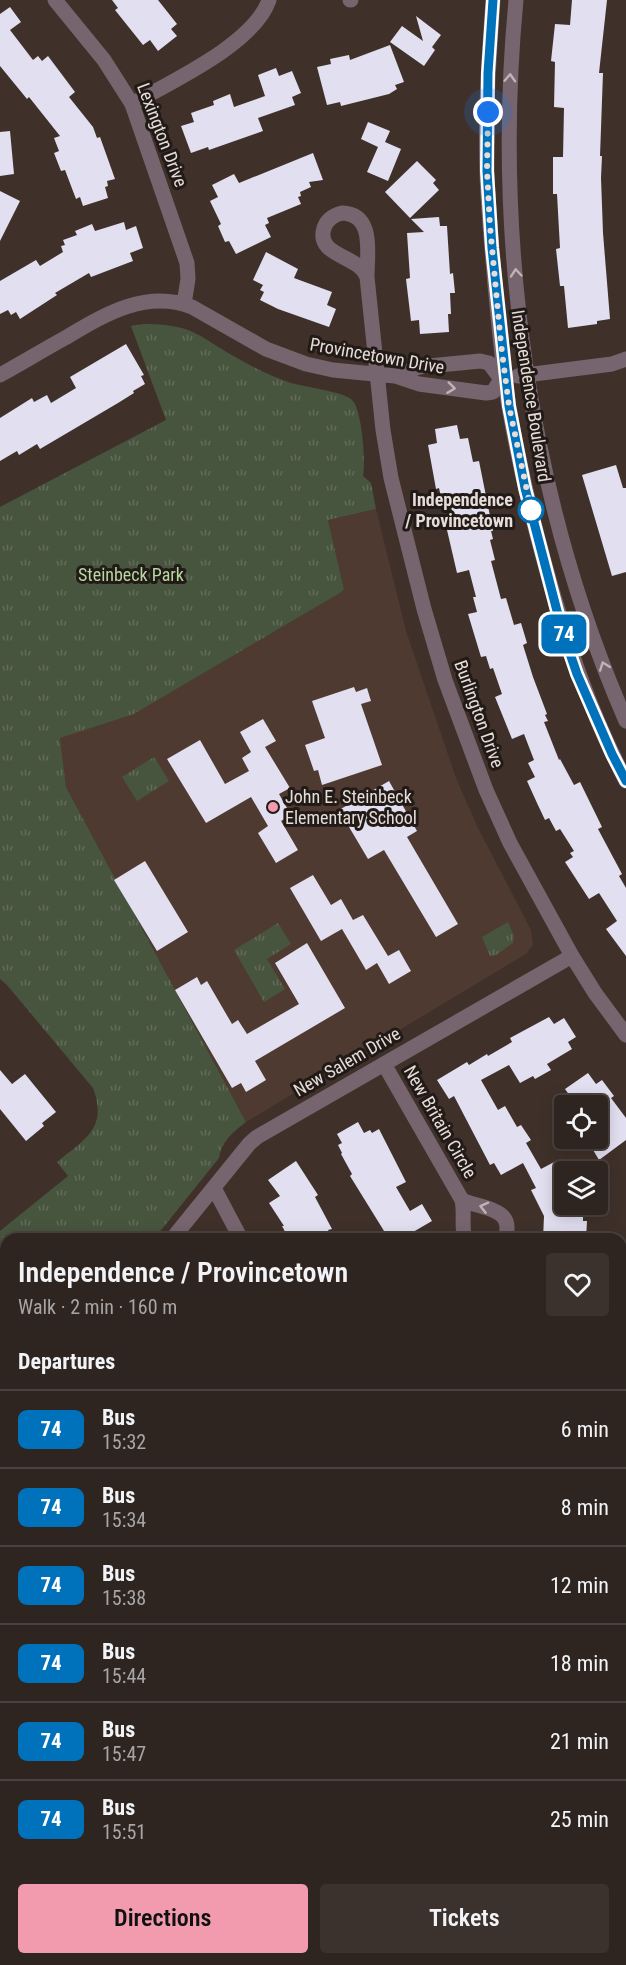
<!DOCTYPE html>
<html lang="en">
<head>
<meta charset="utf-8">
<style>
  :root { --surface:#2f2520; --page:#3b312d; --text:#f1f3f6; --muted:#a7a5a5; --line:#4a423e; --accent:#f29aae }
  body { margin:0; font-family:"Roboto Condensed",sans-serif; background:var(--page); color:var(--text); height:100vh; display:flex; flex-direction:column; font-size:22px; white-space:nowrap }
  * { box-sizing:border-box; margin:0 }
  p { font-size:20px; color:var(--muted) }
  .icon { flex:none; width:33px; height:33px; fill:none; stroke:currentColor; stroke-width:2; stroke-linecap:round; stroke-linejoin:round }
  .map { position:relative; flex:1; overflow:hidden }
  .drawer { position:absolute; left:0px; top:1233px; width:627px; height:732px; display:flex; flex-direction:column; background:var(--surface); border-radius:18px 18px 0 0; box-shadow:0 3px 15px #0003,0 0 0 2px var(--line) }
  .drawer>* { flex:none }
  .badge { padding:0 12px; border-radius:9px; font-size:21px; line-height:39px }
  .fabs { position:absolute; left:554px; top:1095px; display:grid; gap:12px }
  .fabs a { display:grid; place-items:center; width:54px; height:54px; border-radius:6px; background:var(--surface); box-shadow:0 3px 15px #0003,0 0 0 2px var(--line); font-size:30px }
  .you { position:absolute; width:30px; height:30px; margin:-15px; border:4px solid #fff; border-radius:50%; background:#1a73e8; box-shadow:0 0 0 9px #1a73e833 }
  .map>.badge { position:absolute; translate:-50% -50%; box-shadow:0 0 0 3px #fff }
  h2 { padding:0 18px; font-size:22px; line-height:54px }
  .round { display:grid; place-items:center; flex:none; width:63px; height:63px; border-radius:6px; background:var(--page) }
  .headline { display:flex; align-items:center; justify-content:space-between; height:102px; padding:0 18px }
  h1 { font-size:28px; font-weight:600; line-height:45px }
  .cta { display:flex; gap:12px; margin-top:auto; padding:12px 18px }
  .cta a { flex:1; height:69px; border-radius:6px; background:var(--accent); color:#111; font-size:24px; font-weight:600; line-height:69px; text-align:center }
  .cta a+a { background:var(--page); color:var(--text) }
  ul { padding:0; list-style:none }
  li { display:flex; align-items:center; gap:18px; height:78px; padding:0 18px; border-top:2px solid var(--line) }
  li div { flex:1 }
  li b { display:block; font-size:22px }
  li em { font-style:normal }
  li .badge { min-width:66px; font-weight:700; text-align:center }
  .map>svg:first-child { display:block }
  .built { fill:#4e3a30 }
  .grass { fill:url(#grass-tufts) }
  .garden { fill:#47543e }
  .water { fill:url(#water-rules) }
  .building { fill:#e1dff0 }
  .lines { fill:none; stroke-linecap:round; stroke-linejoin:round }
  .minor { stroke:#76656e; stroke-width:15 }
  .oneway { stroke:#bfb3b4 }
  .line-casing { stroke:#fff; stroke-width:14 }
  .line { stroke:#0072bc; stroke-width:9 }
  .walk { stroke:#e6ddd9; stroke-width:6; stroke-dasharray:0 10.8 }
  .stop-dot { fill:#fff; stroke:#0072bc; stroke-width:3 }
  .poi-dot { fill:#f29aae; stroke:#211a17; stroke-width:2 }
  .labels { text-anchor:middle; stroke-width:6; stroke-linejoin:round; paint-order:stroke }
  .street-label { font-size:18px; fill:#e6ddd9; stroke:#211a17 }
  .stop-label { font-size:18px; font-weight:bold; fill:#e6ddd9; stroke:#211a17; text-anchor:end }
  .park-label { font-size:18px; fill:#b7d89e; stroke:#211a17 }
  .poi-label { font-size:18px; fill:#e6ddd9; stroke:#211a17; text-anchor:start }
</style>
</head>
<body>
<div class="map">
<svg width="626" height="1965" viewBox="0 0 626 1965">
  <defs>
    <pattern id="grass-tufts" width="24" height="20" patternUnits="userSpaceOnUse" patternTransform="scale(1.5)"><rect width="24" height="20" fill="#47543e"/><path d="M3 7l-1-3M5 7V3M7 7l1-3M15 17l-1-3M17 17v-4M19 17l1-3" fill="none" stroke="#626c59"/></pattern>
    <pattern id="water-rules" width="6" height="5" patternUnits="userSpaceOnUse" patternTransform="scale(1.5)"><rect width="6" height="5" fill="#538889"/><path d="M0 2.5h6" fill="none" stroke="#4e7070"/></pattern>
  </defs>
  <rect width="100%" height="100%" fill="#3f312a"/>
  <!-- built -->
  <path class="built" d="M376 509 406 631 456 778 477 826 531 930 533 945 526 954 246 1122 66 787 60 737 134 714 340 593 344 589 328 520Z
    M626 1367V1965H0V1653L6 1651V1959H621V1371Z"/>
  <!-- grass -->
  <path class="grass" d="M143 324C158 324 174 325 188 330 199 334 210 342 220 348 243 362 266 375 291 383 304 387 345 392 352 400 362 409 366 463 363 476L371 483 376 509 328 520 344 589 340 593 134 714 60 738 66 787 246 1122C233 1132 221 1142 219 1158L154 1239H6V1401L0 1409V1231L68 1176 57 1162C85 1139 108 1128 93 1088L7 985 0 979V507L166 420 131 326Z
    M154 757 169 781 137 801 122 777Z
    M508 922 514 936 513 943 496 955 490 956 482 937Z
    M278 923 291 944 267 959 285 989 264 1002 234 950Z"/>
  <!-- garden -->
  <path class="garden" d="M6 1918V1959H84L88 1965H0V1920Z"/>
  <!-- water -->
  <path class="water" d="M242 1959H318V1965H241Z"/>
  <!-- building -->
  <path class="building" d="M112 0H158L177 24 171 29 177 36 158 51 150 40 143 45 115 10 118 8Z
    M572 0H607L599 73H603L600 156H602L601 178 603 233 610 319 597 321V324L568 328 564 286H560L556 249 560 248 557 194H553V157H563L564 108 554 107 555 62 551 61 555 24 570 25Z
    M10 7 21 22 10 30 33 60 38 56 42 61 48 56 75 92 69 97 93 127 97 138 100 137 115 179 107 181 108 186 105 187 108 198 83 206 80 197 76 199 65 170 61 171 54 153 59 151 54 138 60 136 29 97 27 99 0 66V14Z
    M416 16 441 35 432 47 435 50 424 66 390 42 402 26 423 41Z
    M390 45 404 82 395 85 397 89 389 94 341 106 340 102 327 105 317 67 331 64 330 59 349 55 350 60Z
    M276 68 279 76 292 71 301 93 292 97 295 105 258 118 263 131 209 150 208 147 191 153 181 126 194 122 191 113 214 105 213 101 230 94 234 107 265 96 258 75Z
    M368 122 390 131 385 142 401 149 388 181 367 172 378 147 361 139Z
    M10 131 14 174 0 176V132Z
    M313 153 323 180 309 182 311 187 300 192 301 196 298 197 301 204 267 218 269 223 265 225 271 237 236 254 229 241 225 242 218 226 221 224 210 201 218 197 212 185 234 174 239 183Z
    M417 161 436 180 433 183 439 190 410 218 385 192Z
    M0 191 20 201 0 241Z
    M439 217 440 226H447L450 274 453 273 455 293H450L451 314H448L449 332 420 334 419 320 411 321 406 279 410 278 407 233 424 232 411 219Z
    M124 222 126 230 136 226 143 248 130 253 133 261 91 277 89 273 55 293 57 295 20 319 16 312 11 315 8 310 0 314V281L36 260 40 266 63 252 61 246 65 245 63 240 77 235 75 231 92 224 95 231Z
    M266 252 298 269 294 278 332 292 327 305 336 309 329 327 278 309 260 300 264 292 260 290 263 285 253 280Z
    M126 344 144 375 141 376 145 384 133 391 134 393 118 403 40 449 37 444 19 455 17 451 0 461V418L32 398 34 402 47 395 51 403 76 388 70 377Z
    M457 425 460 439 468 438 473 462 479 461 493 531H491L493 539 490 540 495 560 491 561 501 599 506 598 514 625 521 623 527 643 523 645 533 677 547 714 545 715 548 721 544 722 559 760 560 759 574 785 580 782 602 827 598 829 622 874 619 876 626 888V956L606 929 617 921 599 893 589 899 565 862 573 857 570 853 574 851 560 829 556 831 549 818 545 820 537 803 527 781 535 777 528 763 534 760 524 734 512 739 495 697 502 694 493 668 490 669 486 656 481 657 468 614 477 612 473 597H476L469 570 457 573 447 530 455 528 450 500 442 502 439 488 436 489 428 445 437 443 435 429Z
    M616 465 623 488H626V572L612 576 582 475Z
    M354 687 356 692 367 688 371 701 361 704 382 765 322 785 318 770 314 771 305 745 325 738 312 701Z
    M263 719 276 741 265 747 290 788 279 794 291 815 281 821 298 850 276 863 258 833 268 826 251 797 206 823 167 759 200 740 225 784 249 771 242 758 251 752 240 732Z
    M389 781 417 831 407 837 458 924 436 937 384 850 368 859 339 810Z
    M145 861 188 932 157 951 114 880Z
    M313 875 331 905 341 899 353 920 363 915 388 956 399 950 411 971 389 984 377 963 366 970 342 929 321 941 290 888Z
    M307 943 345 1008 255 1061 266 1080 246 1092 241 1083 232 1088 175 990 197 977 201 985 207 981 232 1024 238 1020 247 1034 299 1004 275 963Z
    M549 1017 554 1024 564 1018 576 1037 568 1042 572 1049 547 1064 551 1070 535 1079 533 1076 520 1083 509 1065 481 1080 498 1110 505 1106 517 1127 521 1125 531 1140 526 1143 541 1169 556 1161 564 1176V1211H583V1221H587L586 1239H543L544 1216 531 1190 536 1188 523 1163 501 1175 494 1163 490 1165 454 1096 449 1099 437 1080 467 1062 469 1065 487 1054 488 1056 512 1042 510 1038Z
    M0 1070 12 1084 25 1074 56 1112 42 1123 44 1126 26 1141 0 1109Z
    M588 1073 596 1084 602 1080 614 1096 611 1098 626 1118V1140L599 1160 586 1138H597V1106H577L565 1089Z
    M358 1122 364 1133 370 1130 372 1133 379 1129 406 1182 396 1187 410 1211 422 1204 432 1221 401 1239H389L350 1176 352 1174 341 1154 342 1153 338 1145 342 1143 337 1134Z
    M296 1161 318 1195 315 1197 332 1229 328 1230 333 1239H289L282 1226H284L269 1203 280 1196 268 1180Z"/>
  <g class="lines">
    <!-- minor -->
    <path class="minor" d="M55 0 104 60 132 104 187 263 188 279 184 304
      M350 0H351
      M493 0C489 57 485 115 487 172 488 210 492 247 495 285 499 325 502 366 509 407 518 459 530 510 544 561 565 639 589 710 626 781
      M516 0C493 240 529 499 626 721
      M132 104C172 81 254 44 269 0
      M342 213C375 214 367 254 367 277 360 255 315 257 324 228 327 219 334 215 342 213Z
      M367 277 383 430 391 478 424 609 445 680 486 790 510 843 572 956 595 993 626 1035
      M0 375C22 363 43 350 65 338 104 315 145 289 192 307L266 349 306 364 333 370 395 376 419 384 486 393 493 392 501 379
      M395 376 419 367 480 361 489 363 501 379
      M518 376 612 364 626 359
      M384 1064 462 1200
      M214 1188 241 1239
      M172 1239 249 1144 257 1137 572 956
      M465 1239C461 1227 465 1213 462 1200 481 1209 516 1207 505 1239
      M621 1311 626 1308
      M621 1338 626 1335
      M0 1438 6 1429
      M0 1458 6 1466
      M0 1606 6 1605
      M0 1629 6 1627"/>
  </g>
  <!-- one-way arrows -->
  <defs><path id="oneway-chevron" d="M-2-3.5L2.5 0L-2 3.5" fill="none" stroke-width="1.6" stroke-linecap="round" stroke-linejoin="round" transform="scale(1.5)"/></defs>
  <g class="oneway">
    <use href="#oneway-chevron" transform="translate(510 78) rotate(-87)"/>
    <use href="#oneway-chevron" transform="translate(516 273) rotate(-95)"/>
    <use href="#oneway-chevron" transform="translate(451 388) rotate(7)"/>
    <use href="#oneway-chevron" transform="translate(604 666) rotate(-110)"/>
    <use href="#oneway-chevron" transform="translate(484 1207) rotate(-166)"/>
  </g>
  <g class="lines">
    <!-- line casing -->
    <g class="line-casing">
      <path id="line" d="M493 0 488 73 487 171 492 248 509 406 525 488 562 630 577 674 612 754 626 781"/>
    </g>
    <!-- line -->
    <use href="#line" class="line"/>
    <!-- walk -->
    <path class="walk" d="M488 112 487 171 490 226 501 344 509 406 531 510"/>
  </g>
  <!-- markers -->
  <circle class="stop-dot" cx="531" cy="510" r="12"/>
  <circle class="poi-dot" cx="273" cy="807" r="6"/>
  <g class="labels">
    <!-- street labels -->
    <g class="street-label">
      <text transform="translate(162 135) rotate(69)" y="6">Lexington Drive</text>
      <text transform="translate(377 356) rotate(10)" y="6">Provincetown Drive</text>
      <text transform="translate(531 396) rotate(81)" y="6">Independence Boulevard</text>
      <text transform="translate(479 714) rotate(70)" y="6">Burlington Drive</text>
      <text transform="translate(347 1062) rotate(-30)" y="6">New Salem Drive</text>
      <text transform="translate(440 1122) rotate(60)" y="6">New Britain Circle</text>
    </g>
    <!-- stop labels -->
    <g class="stop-label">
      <text x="513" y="506">Independence<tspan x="513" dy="21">/ Provincetown</tspan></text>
    </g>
    <!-- park labels -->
    <g class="park-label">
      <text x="131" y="581">Steinbeck Park</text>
    </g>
    <!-- poi labels -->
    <g class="poi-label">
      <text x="285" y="803">John E. Steinbeck<tspan x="285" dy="21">Elementary School</tspan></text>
    </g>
  </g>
</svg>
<div class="fabs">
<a><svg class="icon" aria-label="locate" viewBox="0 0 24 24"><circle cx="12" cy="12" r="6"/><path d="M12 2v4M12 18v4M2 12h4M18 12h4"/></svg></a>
<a><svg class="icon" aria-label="layers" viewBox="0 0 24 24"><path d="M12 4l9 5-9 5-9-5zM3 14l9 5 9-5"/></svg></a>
</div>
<div class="you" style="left:488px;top:112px"></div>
<b class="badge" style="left:564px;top:634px;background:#0072bc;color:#fff">74</b>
<section class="drawer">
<div class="headline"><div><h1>Independence / Provincetown</h1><p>Walk · 2 min · 160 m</p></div><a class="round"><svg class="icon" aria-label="heart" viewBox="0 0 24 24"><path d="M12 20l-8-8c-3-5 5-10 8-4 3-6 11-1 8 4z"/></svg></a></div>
<h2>Departures</h2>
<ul>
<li><span class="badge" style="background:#0072bc;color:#fff">74</span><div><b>Bus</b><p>15:32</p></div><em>6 min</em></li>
<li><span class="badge" style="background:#0072bc;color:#fff">74</span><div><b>Bus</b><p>15:34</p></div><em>8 min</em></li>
<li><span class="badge" style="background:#0072bc;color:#fff">74</span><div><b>Bus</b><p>15:38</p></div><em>12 min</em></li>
<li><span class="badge" style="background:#0072bc;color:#fff">74</span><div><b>Bus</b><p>15:44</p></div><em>18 min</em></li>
<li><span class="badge" style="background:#0072bc;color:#fff">74</span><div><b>Bus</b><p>15:47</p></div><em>21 min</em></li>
<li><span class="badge" style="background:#0072bc;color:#fff">74</span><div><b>Bus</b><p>15:51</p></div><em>25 min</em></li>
</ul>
<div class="cta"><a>Directions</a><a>Tickets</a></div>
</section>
</div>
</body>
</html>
